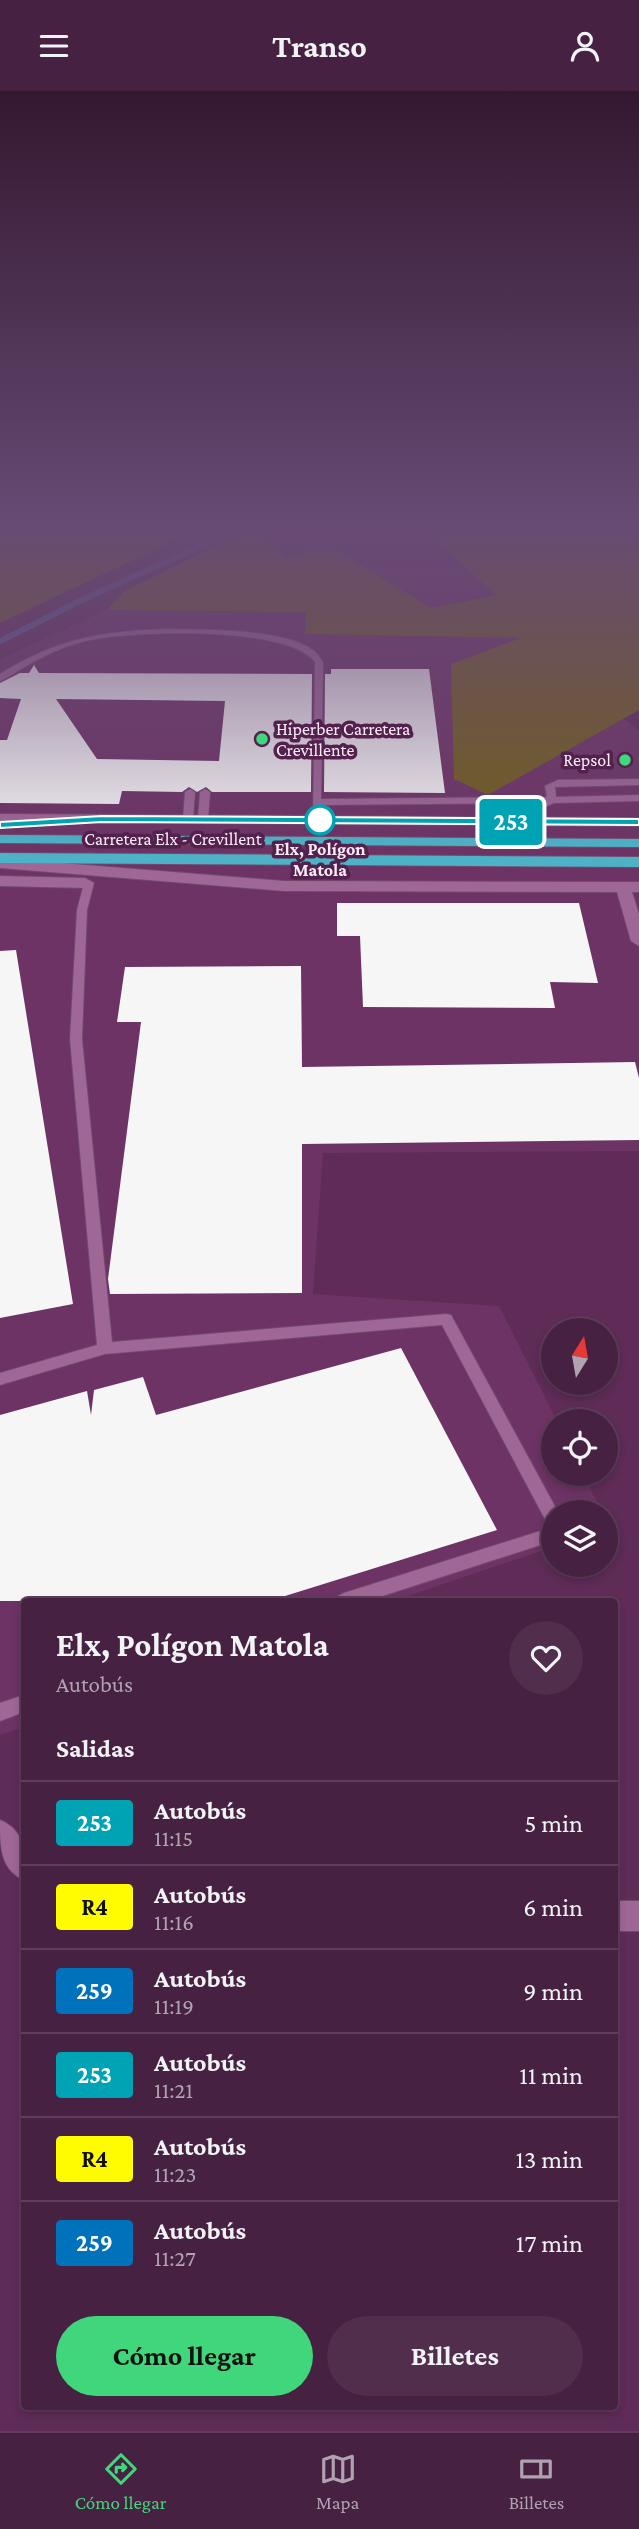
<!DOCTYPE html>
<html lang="es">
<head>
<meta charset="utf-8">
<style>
  :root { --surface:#462141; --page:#502e4c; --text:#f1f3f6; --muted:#b0a3b1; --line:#5e3e5a; --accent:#40d77c }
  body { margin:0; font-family:"Crimson Pro",serif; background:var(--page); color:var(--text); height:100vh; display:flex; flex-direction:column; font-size:26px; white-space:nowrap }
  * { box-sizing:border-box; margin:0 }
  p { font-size:23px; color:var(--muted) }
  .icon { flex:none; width:38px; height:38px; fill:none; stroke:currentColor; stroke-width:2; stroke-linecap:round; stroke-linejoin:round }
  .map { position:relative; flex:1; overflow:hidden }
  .side { position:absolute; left:21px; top:1507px; width:597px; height:812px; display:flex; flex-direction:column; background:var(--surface); border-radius:7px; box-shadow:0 4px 10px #0003,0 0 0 2px var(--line) }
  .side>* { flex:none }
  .badge { padding:0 14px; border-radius:5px; font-size:24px; line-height:46px }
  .needle { width:46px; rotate:11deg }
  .tools { position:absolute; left:541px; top:1227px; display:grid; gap:14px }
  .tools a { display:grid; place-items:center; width:77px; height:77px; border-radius:50%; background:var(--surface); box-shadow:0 4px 10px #0003,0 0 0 2px var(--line); font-size:35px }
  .map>.badge { position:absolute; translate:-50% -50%; box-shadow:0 0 0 4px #fff }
  h2 { padding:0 35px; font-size:26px; line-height:63px }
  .round { display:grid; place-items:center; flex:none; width:74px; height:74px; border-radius:37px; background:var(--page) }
  .head { display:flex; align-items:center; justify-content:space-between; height:119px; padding:0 35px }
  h1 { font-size:33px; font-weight:700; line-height:52px }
  .action { display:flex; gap:14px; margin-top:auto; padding:14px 35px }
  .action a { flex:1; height:80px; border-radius:42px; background:var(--accent); color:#111; font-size:28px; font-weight:700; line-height:80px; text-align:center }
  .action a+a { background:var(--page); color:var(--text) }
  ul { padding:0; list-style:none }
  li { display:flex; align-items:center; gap:21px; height:84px; padding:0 35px; border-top:2px solid var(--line) }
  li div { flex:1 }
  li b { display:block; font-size:26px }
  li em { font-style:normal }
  li .badge { min-width:77px; font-weight:700; text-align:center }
  header { display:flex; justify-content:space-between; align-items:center; height:91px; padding:0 35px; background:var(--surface); font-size:32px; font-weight:700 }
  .menu { display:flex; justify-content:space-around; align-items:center; height:98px; border-top:2px solid var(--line); background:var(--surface); font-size:19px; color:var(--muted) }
  .menu a { display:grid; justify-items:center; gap:4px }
  .menu .on { color:var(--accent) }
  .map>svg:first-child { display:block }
  .built { fill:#6c3364 }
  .green { fill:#705e1c }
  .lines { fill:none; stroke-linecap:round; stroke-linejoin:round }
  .stream { stroke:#5b5691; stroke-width:6 }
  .building { fill:#f6f6f6; fill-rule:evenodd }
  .lane-casing { stroke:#724a6e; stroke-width:2 }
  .street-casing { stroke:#724a6e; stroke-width:2 }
  .highway-casing { stroke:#724a6e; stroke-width:2 }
  .lane { fill:#9e6795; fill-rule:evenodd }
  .street { fill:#9e6795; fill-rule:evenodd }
  .highway { fill:#4db2c6; fill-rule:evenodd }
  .line { fill:#00a3b4; stroke:#fff; stroke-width:2 }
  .poi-dot { fill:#40d77c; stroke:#52214c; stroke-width:2.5 }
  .stop-dot { fill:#fff; stroke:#00a3b4; stroke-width:3.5 }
  .labels { text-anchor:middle; stroke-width:7; stroke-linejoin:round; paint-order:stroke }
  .far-poi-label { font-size:18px; fill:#feecfb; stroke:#52214c; text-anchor:start }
  .far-street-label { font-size:18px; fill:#feecfb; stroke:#52214c }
  .far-stop-label { font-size:18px; font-weight:bold; fill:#feecfb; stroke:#52214c }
</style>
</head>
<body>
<header><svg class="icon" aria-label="menu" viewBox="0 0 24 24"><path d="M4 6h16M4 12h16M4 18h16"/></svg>Transo<svg class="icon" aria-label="person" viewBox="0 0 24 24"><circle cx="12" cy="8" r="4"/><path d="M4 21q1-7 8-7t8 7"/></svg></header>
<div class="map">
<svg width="639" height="2340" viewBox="0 0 639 2340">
  <rect width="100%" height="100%" fill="#5e2c57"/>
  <!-- built -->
  <path class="built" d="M256 438H429L443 456 496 503 431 517 338 460 312 458 288 467Z
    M107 519 307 521 305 543 523 547 487 704 623 628 639 639V1060L323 1062 313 1203 499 1215 557 1330H553V1382L583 1383 602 1421H553V1456L393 1510H24V1636L0 1644V568Z"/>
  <!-- green -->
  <path class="green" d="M0 438H199L0 532Z
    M429 438H605L639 448V619L488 704 454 688 451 573 521 547 305 543 306 521 107 519 123 501 228 449 257 439 288 467 312 458 338 460 431 517 496 504 443 456Z"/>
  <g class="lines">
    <!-- stream -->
    <path class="stream" d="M0 550 88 506 230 442 227 438"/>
  </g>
  <!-- building -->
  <path class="building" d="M34 574 39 582 312 583 311 701H212L206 696 197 701 189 696 182 701 122 700 119 713 0 712V649H7L21 608 0 607V592L20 582H29ZM56 608 225 610 219 670 97 668Z
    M331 578H429L445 702 324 701 325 583H331Z
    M337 812H579L598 892 550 891 555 917 363 916 360 845H337Z
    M16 859 73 1213 0 1227V860Z
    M301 875 302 976 635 971 639 987V1049L302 1053V1202L110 1203 108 1188 141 931H117L125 876Z
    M401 1257 497 1439 269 1510H0V1324L87 1300 91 1324 94 1299 143 1286 156 1324Z"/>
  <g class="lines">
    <!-- lane casing -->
    <g class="lane-casing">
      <path id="lane" d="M169 538C205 539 284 537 313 559 317 562 320 567 323 571L321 708 547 706 545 695 558 689 639 688V694L555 696 556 706 639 704V710L554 712 503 733 500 732V728L537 712 321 714V729L313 731 315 571C287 534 125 539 82 551 63 556 45 564 28 574 18 579 10 586 0 590V583C58 547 102 540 169 538Z
        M190 698 195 701 193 728 188 731 183 728 185 701Z
        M205 698 210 701 208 728 203 731 198 728 200 701Z
        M89 789 94 792 87 819 82 948 112 1251 446 1223 451 1224 558 1421H553V1434L547 1432 442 1234 105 1263 0 1294V1282L97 1254 70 948 77 819 84 792Z
        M553 1436V1450L367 1510H335L338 1505 344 1502Z
        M24 1604V1621L0 1630V1612Z"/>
    </g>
    <!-- street casing -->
    <g class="street-casing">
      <path id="street" d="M0 723 639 727V735L0 731Z
        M0 767 284 790 639 791V801H632L639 823V855L631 850 617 801 284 800 0 777Z
        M0 785 85 787 93 792 85 797 0 795Z
        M0 1729C26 1740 26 1764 24 1789 0 1778 0 1755 0 1729Z
        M614 1810H639V1840H614Z"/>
    </g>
    <!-- highway casing -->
    <g class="highway-casing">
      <path id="highway" d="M0 744 639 748V756L0 752Z
        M0 762 639 766V776L0 772Z"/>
    </g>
    <!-- lane -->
    <use href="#lane" class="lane"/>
    <!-- street -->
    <use href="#street" class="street"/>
    <!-- highway -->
    <use href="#highway" class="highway"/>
  </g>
  <!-- sky -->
  <linearGradient id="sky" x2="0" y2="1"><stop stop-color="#341830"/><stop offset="0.57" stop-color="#684b74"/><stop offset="1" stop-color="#684b74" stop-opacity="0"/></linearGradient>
  <rect width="639" height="765" fill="url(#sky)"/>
  <!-- line -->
  <path class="line" d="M102 725 639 728V734L102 731 0 737V731Z"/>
  <!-- markers -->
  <g class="poi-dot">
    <circle cx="262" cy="648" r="7"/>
    <circle cx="625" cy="669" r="7"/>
  </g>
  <circle class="stop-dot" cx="320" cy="729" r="14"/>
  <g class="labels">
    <!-- far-poi labels -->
    <g class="far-poi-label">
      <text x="276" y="644">Hiperber Carretera<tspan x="276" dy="21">Crevillente</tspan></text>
      <text x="611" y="675" text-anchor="end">Repsol</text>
    </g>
    <!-- far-street labels -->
    <g class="far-street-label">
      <text x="173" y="754">Carretera Elx - Crevillent</text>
    </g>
    <!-- far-stop labels -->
    <g class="far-stop-label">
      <text x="320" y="764">Elx, Polígon<tspan x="320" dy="21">Matola</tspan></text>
    </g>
  </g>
</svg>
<div class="tools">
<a><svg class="needle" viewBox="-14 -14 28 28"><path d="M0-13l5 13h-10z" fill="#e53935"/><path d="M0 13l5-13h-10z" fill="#b0a3b1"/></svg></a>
<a><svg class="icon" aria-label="locate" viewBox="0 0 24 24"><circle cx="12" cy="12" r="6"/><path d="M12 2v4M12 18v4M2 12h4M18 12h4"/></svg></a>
<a><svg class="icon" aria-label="layers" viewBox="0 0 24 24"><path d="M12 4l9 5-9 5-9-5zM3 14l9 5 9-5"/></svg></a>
</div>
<b class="badge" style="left:511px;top:731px;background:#00a3b4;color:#fff">253</b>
<section class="side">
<div class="head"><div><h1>Elx, Polígon Matola</h1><p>Autobús</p></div><a class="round"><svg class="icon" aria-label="heart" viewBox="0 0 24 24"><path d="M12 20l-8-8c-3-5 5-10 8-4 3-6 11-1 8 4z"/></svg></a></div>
<h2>Salidas</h2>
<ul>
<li><span class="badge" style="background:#00a3b4;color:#fff">253</span><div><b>Autobús</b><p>11:15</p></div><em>5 min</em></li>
<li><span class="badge" style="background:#fffb01;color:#111">R4</span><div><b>Autobús</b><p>11:16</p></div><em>6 min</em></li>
<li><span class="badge" style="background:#0072bc;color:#fff">259</span><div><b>Autobús</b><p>11:19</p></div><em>9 min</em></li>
<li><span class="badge" style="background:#00a3b4;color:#fff">253</span><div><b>Autobús</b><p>11:21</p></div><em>11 min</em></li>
<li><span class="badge" style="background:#fffb01;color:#111">R4</span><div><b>Autobús</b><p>11:23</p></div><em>13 min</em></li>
<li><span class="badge" style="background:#0072bc;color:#fff">259</span><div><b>Autobús</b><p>11:27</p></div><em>17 min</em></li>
</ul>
<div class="action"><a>Cómo llegar</a><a>Billetes</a></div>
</section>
</div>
<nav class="menu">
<a class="on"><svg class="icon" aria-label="directions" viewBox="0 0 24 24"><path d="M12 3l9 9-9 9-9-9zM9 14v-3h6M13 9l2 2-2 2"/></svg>Cómo llegar</a>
<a><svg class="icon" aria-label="map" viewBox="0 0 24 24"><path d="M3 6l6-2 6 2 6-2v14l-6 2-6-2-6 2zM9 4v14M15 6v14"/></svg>Mapa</a>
<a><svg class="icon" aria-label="tickets" viewBox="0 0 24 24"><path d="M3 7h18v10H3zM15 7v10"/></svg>Billetes</a>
</nav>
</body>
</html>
